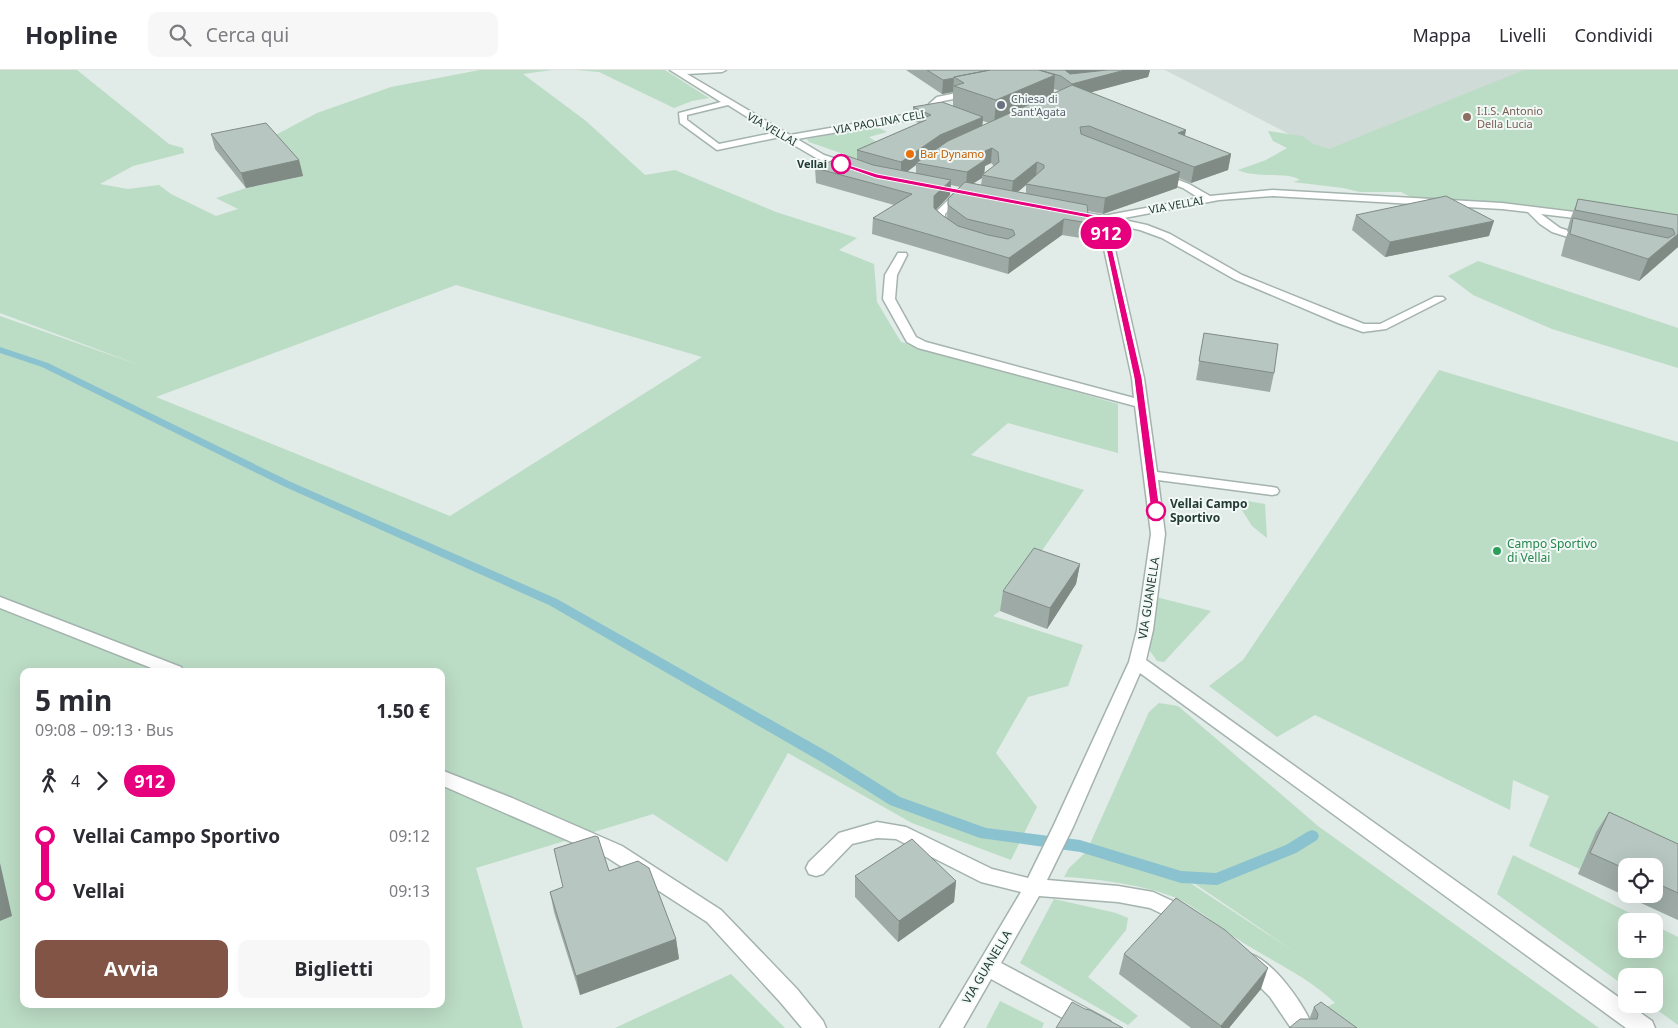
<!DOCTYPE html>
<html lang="it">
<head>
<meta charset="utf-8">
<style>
  :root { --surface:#fff; --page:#f7f7f7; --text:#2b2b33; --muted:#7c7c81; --line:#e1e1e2; --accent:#825446 }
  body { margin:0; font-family:"Noto Sans",sans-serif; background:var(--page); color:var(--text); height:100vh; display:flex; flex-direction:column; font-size:19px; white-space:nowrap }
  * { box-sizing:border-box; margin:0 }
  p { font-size:16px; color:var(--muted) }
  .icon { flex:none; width:28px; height:28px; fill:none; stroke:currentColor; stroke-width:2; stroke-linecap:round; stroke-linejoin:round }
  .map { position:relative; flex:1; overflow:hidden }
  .details { position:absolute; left:20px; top:598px; width:425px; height:340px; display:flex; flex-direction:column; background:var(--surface); border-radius:10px; box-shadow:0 5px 20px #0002 }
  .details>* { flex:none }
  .badge { padding:0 10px; border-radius:16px; font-size:18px; line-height:32px }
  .fabs { position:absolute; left:1618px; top:788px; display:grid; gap:10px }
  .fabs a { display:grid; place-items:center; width:45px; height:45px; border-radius:10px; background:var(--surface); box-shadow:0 5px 20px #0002; font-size:25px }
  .map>.badge { position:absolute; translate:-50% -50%; box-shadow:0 0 0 2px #fff }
  .legs { display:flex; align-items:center; gap:8px; height:55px; padding:0 15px; font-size:16px }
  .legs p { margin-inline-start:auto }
  .head { display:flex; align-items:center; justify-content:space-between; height:85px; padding:0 15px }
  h1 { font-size:28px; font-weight:700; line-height:38px }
  .cta { display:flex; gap:10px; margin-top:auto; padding:10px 15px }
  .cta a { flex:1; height:58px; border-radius:10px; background:var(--accent); color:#fff; font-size:20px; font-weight:700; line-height:58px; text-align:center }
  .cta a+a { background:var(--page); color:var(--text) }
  ul { padding:0 15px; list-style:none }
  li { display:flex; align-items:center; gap:18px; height:55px; font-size:19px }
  li i { display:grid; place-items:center; width:8px; height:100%; margin:0 6px; background:currentColor }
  li i::after { content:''; width:12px; height:12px; margin:-6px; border:4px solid; border-radius:50%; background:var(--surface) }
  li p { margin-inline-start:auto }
  li:first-child i { background:linear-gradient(#0000 50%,currentColor 0) }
  li:last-child i { background:linear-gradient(currentColor 50%,#0000 0) }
  header { display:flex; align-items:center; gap:30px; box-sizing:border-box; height:70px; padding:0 25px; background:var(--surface); border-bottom:1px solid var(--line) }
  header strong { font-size:24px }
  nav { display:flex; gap:28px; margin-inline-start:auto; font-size:18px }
  .search { width:350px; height:45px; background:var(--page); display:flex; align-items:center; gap:12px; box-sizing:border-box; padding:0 18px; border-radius:10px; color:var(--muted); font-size:19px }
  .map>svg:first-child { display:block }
  .built { fill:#cfdbd6 }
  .green { fill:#bbdcc5; fill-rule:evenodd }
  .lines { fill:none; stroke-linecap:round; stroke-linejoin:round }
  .stream { fill:#8bc2cf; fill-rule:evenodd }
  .minor-casing { stroke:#a4b3ae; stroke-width:3 }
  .minor { fill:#fff; fill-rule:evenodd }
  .wall { fill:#9daaa5; fill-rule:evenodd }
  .shaded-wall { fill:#808b86 }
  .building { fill:#b7c6c0; stroke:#808b86 }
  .line-1 { fill:#e6007e; stroke:#fff }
  .worship-dot { fill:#6b7280; stroke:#f1f8f5; stroke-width:2 }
  .education-dot { fill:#8d6e63; stroke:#f1f8f5; stroke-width:2 }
  .food-dot { fill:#e8710a; stroke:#f1f8f5; stroke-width:2 }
  .stop-1-dot { fill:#fff; stroke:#e6007e; stroke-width:2.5 }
  .leisure-dot { fill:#2e9e5b; stroke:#f1f8f5; stroke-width:2 }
  .labels { text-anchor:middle; stroke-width:4; stroke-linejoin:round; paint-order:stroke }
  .far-worship-label { font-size:11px; fill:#5b616d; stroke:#f1f8f5; text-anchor:start }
  .far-education-label { font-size:11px; fill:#785e54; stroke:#f1f8f5; text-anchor:start }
  .far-street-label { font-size:11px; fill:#223b35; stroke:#f1f8f5 }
  .far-food-label { font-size:11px; fill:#c56008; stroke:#f1f8f5; text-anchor:start }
  .far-stop-label { font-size:11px; font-weight:bold; fill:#223b35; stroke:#f1f8f5; text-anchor:end }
  .stop-label { font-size:12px; font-weight:bold; fill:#223b35; stroke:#f1f8f5; text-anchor:start }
  .leisure-label { font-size:12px; fill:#27864d; stroke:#f1f8f5; text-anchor:start }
  .street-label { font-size:12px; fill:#223b35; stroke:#f1f8f5 }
</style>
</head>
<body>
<header>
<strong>Hopline</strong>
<div class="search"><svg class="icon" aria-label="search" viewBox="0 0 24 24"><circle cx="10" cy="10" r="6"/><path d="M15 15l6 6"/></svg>Cerca qui</div>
<nav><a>Mappa</a><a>Livelli</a><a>Condividi</a></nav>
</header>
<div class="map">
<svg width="1678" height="958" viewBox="0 0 1678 958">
  <rect width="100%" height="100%" fill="#e1ebe7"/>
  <!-- built -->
  <path class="built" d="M1165 0H1678L1577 141 1509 133 1411 127Z"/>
  <!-- green -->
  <path class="green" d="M0 0H77L169 74 183 78 184 83 133 96 100 114 128 119 159 115 171 124 216 146 238 139 216 128 246 118 303 106 270 68 317 43 391 17 480 0H552L523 4 586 51 645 105 675 100 776 142 857 168 839 180 874 194 877 232 901 272 1118 334V383L1008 353 971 385 1084 420 1000 541 993 546 1083 575 1068 616 1028 627 996 683 1037 737 1011 790 912 753 788 683 727 792 653 744 476 798 523 958H0V246L142 296 0 243ZM456 215 702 287 450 446 156 327ZM24 601H441V934H24Z
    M576 0H665L709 28 692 31 674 38 599 2Z
    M1524 0H1678V159L1577 141 1509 133 1411 127 1401 122H1360L1343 118 1293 112 1300 110C1288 101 1257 109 1238 100L1266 90 1287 78 1273 71 1268 61 1302 66 1313 74 1329 79Z
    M874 56 887 62 869 67 882 76 858 89 809 72 807 69Z
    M1478 191 1678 258V298L1552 259 1473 225 1448 206Z
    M1439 300 1678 372V850L1578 804 1580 799 1529 776 1549 726 1513 710 1510 740 1315 645 1277 667 1209 616 1243 590ZM1626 796H1654V824H1626Z
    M1235 429 1265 434 1267 468 1252 456Z
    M1156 527 1211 541 1164 592 1157 591 1148 578 1153 560Z
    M1159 633 1178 636 1318 756 1599 958H1338L1316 942 1335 933C1311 910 1280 895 1252 878 1229 865 1209 847 1186 833 1160 817 1095 808 1064 807L1069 798 1085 783 1181 807 1298 884 1185 807 1089 776 1149 642Z
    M1513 785 1646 851H1626V879H1654V855L1678 867V955L1649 934H1654V906H1626V917L1497 824Z
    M1054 829 1116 843 1128 848 1126 860 1088 907 1138 946 1128 955 1020 893Z
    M731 904 785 958H615Z
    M1000 931 1044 953 1042 958H986Z"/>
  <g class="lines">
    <!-- stream -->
    <path class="stream" d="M0 277 48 293 291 412 557 529 833 685 900 727 986 758 1080 770 1181 801 1216 803 1286 775 1307 762 1312 760 1317 762 1319 766 1317 770 1296 783 1217 815 1181 813 1080 782 980 768 890 735 823 693 549 535 283 416 42 297 0 283Z"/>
    <!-- minor casing -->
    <g class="minor-casing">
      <path id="minor" d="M670 0H726L722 2 687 4 790 65 933 40 937 43 933 46 797 69 824 85 855 95 857 97 852 100 818 89 780 67 717 80 680 53 679 43 721 32ZM728 35 773 63 719 74 687 50V45Z
        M971 20 975 23 974 25 943 31 939 34 953 42V46H947L929 34 937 27Z
        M1160 103 1189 114 1210 126 1273 120 1502 133 1591 144 1596 147 1591 150 1541 144 1560 158 1591 168 1592 170 1587 173 1552 162 1540 154 1528 142 1502 139 1273 126 1219 130 1119 149 1147 155 1170 164 1242 205 1364 254H1380L1435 227H1443L1445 229 1386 259 1363 262 1338 253 1234 209 1162 168 1140 160 1109 153 1144 308 1157 402 1272 417 1277 418 1279 421 1277 424 1272 425 1158 410 1165 464 1153 560 1146 590 1652 951 1655 958H1626L1140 603 1073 757 1047 810 1118 816 1153 822 1192 840 1195 846 1192 852 1185 855 1150 838 1118 832 1039 826 1001 893 1110 951 1113 958H1081L991 909 963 958H940L1021 822 981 812 896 769 877 768 852 774 823 804 816 806 809 804 806 798 809 792 839 763 877 752 906 757 992 799 1028 808 1053 757 1129 592 1137 560 1151 464 1135 336 918 278 907 272 883 229 885 205 898 183H906L907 185 897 205 895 229 916 267 926 272 1134 328 1132 308 1098 151 1070 146 1065 143 1070 140 1103 146 1199 128 1183 118 1157 108 1155 106Z
        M961 119 966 122 945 144V151L953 161 952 163H944L935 152V143L958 120Z
        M0 527 181 597 183 601H159L0 538Z
        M441 700 512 728 622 776 721 840 797 919 823 951 826 958H802L781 933 707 852 608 788 441 715Z
        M1250 884C1274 892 1302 932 1312 955L1311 958H1291L1270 927 1243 900 1239 893 1243 886Z"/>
    </g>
    <!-- minor -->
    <use href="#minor" class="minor"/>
  </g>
  <!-- wall -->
  <path class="wall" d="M906 0H1150L1148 7 1091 22 1185 66 1231 84 1228 100 1191 113 1179 108 1177 118 1103 144 1088 141 1089 153 1087 169 1062 165 1008 204 872 164 873 148 894 135 816 113 815 98 857 90V80L919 53 913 51V37L953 36V22L942 24ZM1054 19 1060 21 1053 24ZM983 51 989 53 982 56ZM991 93 994 96 984 103 985 96ZM916 95V103L907 102ZM982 108 981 115 973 113ZM951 115 960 117 948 129 947 149 942 145 936 139 950 125ZM1026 115V123L1018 122Z
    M211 64 299 90 303 106 246 118 215 79Z
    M1578 129 1678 145V177L1639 211 1561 186 1565 170 1568 162 1567 161 1570 150Z
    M1356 145 1489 166 1385 187 1352 160Z
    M1204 263 1274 303 1270 322 1196 310Z
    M1080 494 1076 514 1047 559 1000 541 1003 521Z
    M1609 742 1678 774V850L1578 804 1596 762ZM1626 796H1654V824H1626Z
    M609 801 676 869 679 889 580 925 554 842 550 822Z
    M855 806 956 811 954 832 898 872 855 827Z
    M1124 884 1261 919 1229 958H1191L1119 904Z
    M1314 937 1357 958 1311 949 1310 947Z"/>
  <!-- shaded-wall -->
  <path class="shaded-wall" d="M1065 0H1103L1102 6 1125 0H1150L1148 7 1070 28 1072 14Z
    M1055 5 1053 29 994 55 996 30Z
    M954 8 953 22 942 24 943 10Z
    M983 47 982 60 916 93V95L901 106V92L940 65Z
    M1186 60 1183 76 1178 63Z
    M992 78 991 93 985 96 984 106 982 105V108L966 118 967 102 985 81Z
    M1231 84 1228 100 1191 113 1194 97Z
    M299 90 303 106 246 118 241 103Z
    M1037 92 1036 107 1011 127 1013 111Z
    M1180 102 1177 118 1103 144 1105 128Z
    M951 110 950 125 934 142V126Z
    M1064 149 1062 165 1008 204 1009 188Z
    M1494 151 1489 166 1385 187 1390 172Z
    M1678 164V177L1639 211 1648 189Z
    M1080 494 1076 514 1047 559 1050 538Z
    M0 793 12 846 0 851Z
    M956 811 954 832 898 872 899 851Z
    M676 869 679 889 580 925 576 906Z
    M1268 898 1261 919 1229 958H1221V956Z"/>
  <!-- building -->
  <path class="building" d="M927 0H990L954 7V8L943 10Z
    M990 0H1039L1055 5 996 30 954 16 964 13 954 7Z
    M1039 0H1065L1070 4 1107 0H1125L1072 14 1061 6Z
    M1072 15 1186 60 1178 63 1231 84 1194 97 1089 56 1080 57 1081 64 1180 102 1105 128 1026 114 1044 98V95L1037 92 1013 111 982 105 999 92 998 82 992 78 985 81V90L967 102 916 93 948 71Z
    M942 32 983 47 940 65 901 92 857 80 926 50 922 49 931 45 913 37Z
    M266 53 299 90 241 103 211 64Z
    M845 85 873 95 951 110 934 126V138L942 145 958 156 988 165 1008 169 1015 165 1013 160 967 149 948 135V129L965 112 1087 135 1089 153 1064 149 1009 188 873 148 912 124 815 98Z
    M1446 126 1494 151 1390 172 1356 145Z
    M1578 129 1678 145V164L1648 189 1570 164 1573 148 1668 168 1675 164 1673 159 1575 140Z
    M1204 263 1278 274 1274 303 1199 291Z
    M1034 478 1080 494 1050 538 1003 521Z
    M1609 742 1678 774V823L1654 812V796H1626V799L1590 783Z
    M595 766 598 767 609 801 638 791 649 798 676 869 576 906 550 822 563 817 554 779Z
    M912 769 956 811 899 851 855 806Z
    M1176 828 1225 860 1268 898 1221 956 1124 884Z
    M1072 932 1085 939 1090 940 1123 958H1056Z
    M1321 932 1357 958H1289L1300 949H1317L1318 944 1314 937Z"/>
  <!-- line-1 -->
  <path class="line-1" d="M839 92 877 104 1105 147 1142 308 1160 441 1159 443 1156 444 1151 441 1134 308 1100 150 876 108 839 95Z"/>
  <!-- markers -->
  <circle class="worship-dot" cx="1001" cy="35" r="5"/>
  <circle class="education-dot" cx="1467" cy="47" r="5"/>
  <circle class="food-dot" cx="910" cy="84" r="5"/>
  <g class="stop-1-dot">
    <circle cx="841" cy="94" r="9"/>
    <circle cx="1156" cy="441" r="9"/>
  </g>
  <circle class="leisure-dot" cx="1497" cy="481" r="5"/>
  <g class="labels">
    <!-- far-worship labels -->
    <g class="far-worship-label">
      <text x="1011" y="33">Chiesa di<tspan x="1011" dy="13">Sant'Agata</tspan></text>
    </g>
    <!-- far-education labels -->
    <g class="far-education-label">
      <text x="1477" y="45">I.I.S. Antonio<tspan x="1477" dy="13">Della Lucia</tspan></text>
    </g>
    <!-- far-street labels -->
    <g class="far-street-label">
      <text transform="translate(879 52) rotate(-10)" y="4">VIA PAOLINA CELI</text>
      <text transform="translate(772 59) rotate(30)" y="4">VIA VELLAI</text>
      <text transform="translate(1176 135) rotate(-10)" y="4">VIA VELLAI</text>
    </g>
    <!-- far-food labels -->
    <g class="far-food-label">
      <text x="920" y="88">Bar Dynamo</text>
    </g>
    <!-- far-stop labels -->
    <g class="far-stop-label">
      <text x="827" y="98">Vellai</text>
    </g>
    <!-- stop labels -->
    <g class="stop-label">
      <text x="1170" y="438">Vellai Campo<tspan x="1170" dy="14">Sportivo</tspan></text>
    </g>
    <!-- leisure labels -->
    <g class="leisure-label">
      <text x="1507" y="478">Campo Sportivo<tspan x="1507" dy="14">di Vellai</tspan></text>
    </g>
    <!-- street labels -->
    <g class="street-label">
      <text transform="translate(1149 528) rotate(-81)" y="4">VIA GUANELLA</text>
      <text transform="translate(987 897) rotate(-59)" y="4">VIA GUANELLA</text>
    </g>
  </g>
</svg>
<div class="fabs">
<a><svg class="icon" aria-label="locate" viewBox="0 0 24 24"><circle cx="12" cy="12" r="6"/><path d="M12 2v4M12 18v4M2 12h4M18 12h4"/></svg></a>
<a>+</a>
<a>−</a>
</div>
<b class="badge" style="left:1106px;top:163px;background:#e6007e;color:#fff">912</b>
<section class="details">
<div class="head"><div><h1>5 min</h1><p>09:08 – 09:13 · Bus</p></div><b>1.50 €</b></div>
<div class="legs"><svg class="icon" aria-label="walk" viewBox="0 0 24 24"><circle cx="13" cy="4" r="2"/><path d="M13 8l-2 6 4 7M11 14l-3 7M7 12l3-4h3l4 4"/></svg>4<svg class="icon" aria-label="forward" viewBox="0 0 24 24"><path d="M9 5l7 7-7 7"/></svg><b class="badge" style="background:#e6007e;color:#fff">912</b></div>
<ul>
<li><i style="color:#e6007e"></i><b>Vellai Campo Sportivo</b><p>09:12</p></li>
<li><i style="color:#e6007e"></i><b>Vellai</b><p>09:13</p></li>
</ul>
<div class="cta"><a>Avvia</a><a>Biglietti</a></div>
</section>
</div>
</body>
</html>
